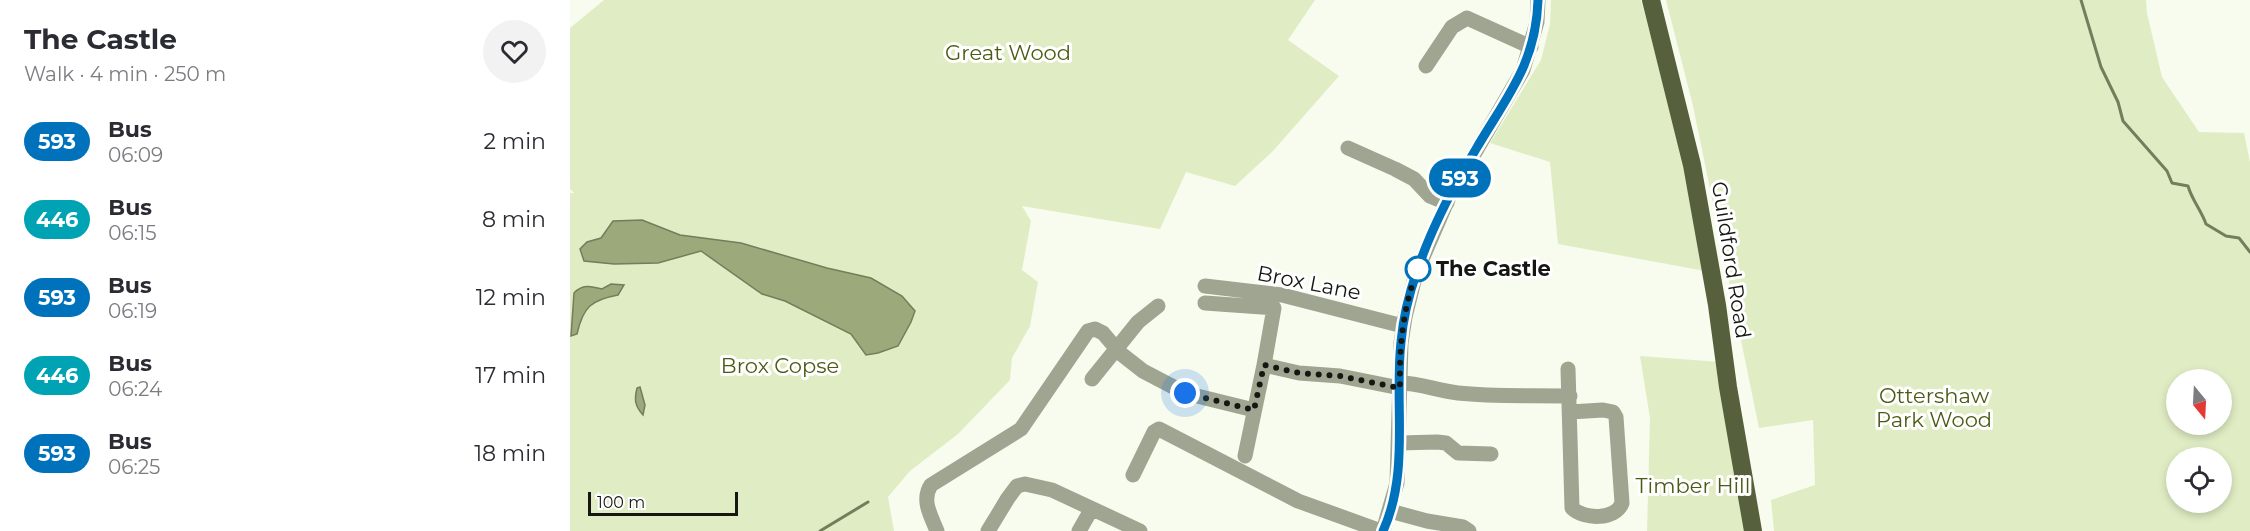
<!DOCTYPE html>
<html lang="en">
<head>
<meta charset="utf-8">
<style>
  :root { --surface:#fff; --page:#f2f2f3; --text:#2b2b33; --muted:#7c7c81 }
  body { margin:0; font-family:Montserrat,sans-serif; background:var(--page); color:var(--text); height:100vh; display:flex; flex-direction:column; font-size:22px; white-space:nowrap }
  * { box-sizing:border-box; margin:0 }
  p { font-size:20px; color:var(--muted) }
  .icon { flex:none; width:33px; height:33px; fill:none; stroke:currentColor; stroke-width:2; stroke-linecap:round; stroke-linejoin:round }
  .map { position:relative; flex:1; overflow:hidden }
  .panel { display:flex; flex-direction:column; background:var(--surface); width:570px }
  .panel>* { flex:none }
  .badge { padding:0 12px; border-radius:20px; font-size:21px; line-height:39px }
  .needle { width:39px; rotate:162deg }
  .fabs { position:absolute; left:1596px; top:369px; display:grid; gap:12px }
  .fabs a { display:grid; place-items:center; width:66px; height:66px; border-radius:50%; background:var(--surface); box-shadow:0 3px 9px #0003; font-size:30px }
  .scale { position:absolute; left:18px; bottom:15px; width:150px; box-sizing:border-box; padding-left:6px; border:3px solid #161713; border-top:0; font-size:16px; line-height:21px; white-space:nowrap; color:#161713; -webkit-text-stroke:4px #fff; paint-order:stroke }
  .you { position:absolute; width:30px; height:30px; margin:-15px; border:4px solid #fff; border-radius:50%; background:#1a73e8; box-shadow:0 0 0 9px #1a73e833 }
  .map>.badge { position:absolute; translate:-50% -50%; box-shadow:0 0 0 3px #fff }
  .round { display:grid; place-items:center; flex:none; width:63px; height:63px; border-radius:32px; background:var(--page) }
  .overview { display:flex; align-items:center; justify-content:space-between; height:102px; padding:0 24px }
  h1 { font-size:28px; font-weight:700; line-height:45px }
  ul { padding:0; list-style:none }
  li { display:flex; align-items:center; gap:18px; height:78px; padding:0 24px }
  li div { flex:1 }
  li b { display:block; font-size:22px }
  li em { font-style:normal }
  li .badge { min-width:66px; font-weight:700; text-align:center }
  main { display:flex; flex:1; min-height:0 }
  .map>svg:first-child { display:block }
  .green { fill:#e0edc4; fill-rule:evenodd }
  .water { fill:#9ca97b; stroke:#747d5c; stroke-width:1.5 }
  .lines { fill:none; stroke-linecap:round; stroke-linejoin:round }
  .stream { stroke:#747d5c; stroke-width:3 }
  .minor { stroke:#9fa591; stroke-width:15 }
  .major { stroke:#56603c; stroke-width:18 }
  .line-casing { stroke:#fff; stroke-width:14 }
  .line { stroke:#0072bc; stroke-width:9 }
  .walk { stroke:#161713; stroke-width:6; stroke-dasharray:0 10.8 }
  .stop-dot { fill:#fff; stroke:#0072bc; stroke-width:3 }
  .labels { text-anchor:middle; stroke-width:6; stroke-linejoin:round; paint-order:stroke }
  .park-label { font-size:21px; fill:#4c5b14; stroke:#fff }
  .street-label { font-size:21px; fill:#161713; stroke:#fff }
  .stop-label { font-size:21px; font-weight:bold; fill:#161713; stroke:#fff; text-anchor:start }
</style>
</head>
<body>
<main>
<section class="panel">
<div class="overview"><div><h1>The Castle</h1><p>Walk · 4 min · 250 m</p></div><a class="round"><svg class="icon" aria-label="heart" viewBox="0 0 24 24"><path d="M12 20l-8-8c-3-5 5-10 8-4 3-6 11-1 8 4z"/></svg></a></div>
<ul>
<li><span class="badge" style="background:#0072bc;color:#fff">593</span><div><b>Bus</b><p>06:09</p></div><em>2 min</em></li>
<li><span class="badge" style="background:#00a3b4;color:#fff">446</span><div><b>Bus</b><p>06:15</p></div><em>8 min</em></li>
<li><span class="badge" style="background:#0072bc;color:#fff">593</span><div><b>Bus</b><p>06:19</p></div><em>12 min</em></li>
<li><span class="badge" style="background:#00a3b4;color:#fff">446</span><div><b>Bus</b><p>06:24</p></div><em>17 min</em></li>
<li><span class="badge" style="background:#0072bc;color:#fff">593</span><div><b>Bus</b><p>06:25</p></div><em>18 min</em></li>
</ul>
</section>
<div class="map">
<svg width="1680" height="531" viewBox="0 0 1680 531">
  <rect width="100%" height="100%" fill="#f7fcee"/>
  <!-- green -->
  <path class="green" d="M34 0H745L718 40 769 76 703 151 665 186 616 172 590 229 452 206 461 221 452 270 468 282 460 326 442 358 440 380 388 434 340 471 318 497 324 531H0V193H4L0 189V28Z
    M981 0H1071L1119 180 1135 271 988 244 980 162 920 143 971 60 980 24Z
    M1096 0H1576L1577 13 1592 77 1629 132 1674 133 1680 162V531H1204L1201 500 1245 485 1243 420 1189 428 1123 106ZM1606 380H1652V424H1606ZM1606 458H1652V502H1606Z
    M1070 356 1150 362 1175 531H1077L1080 418Z"/>
  <!-- water -->
  <path class="water" d="M72 220 110 235 171 243 257 268 301 278 332 296 345 311 341 322 328 346 308 353 296 355 281 334 215 301 192 294 131 251 88 263 44 264 14 261 10 249 17 242 31 238 43 221Z
    M41 284 54 285 48 295C21 300 13 307 7 334L1 336 4 293C12 284 21 286 32 289Z
    M70 387 75 405 73 415C65 406 64 400 67 388Z"/>
  <g class="lines">
    <!-- stream -->
    <path class="stream" d="M1511 0 1531 67 1548 102 1553 121 1597 171 1602 183 1618 186C1622 200 1631 210 1636 224L1656 236 1669 238 1680 252
      M250 531 298 502"/>
    <!-- minor -->
    <path class="minor" d="M856 66 882 27 897 18 961 47
      M778 148 825 169 844 179 860 196 877 203
      M635 286 712 295 833 326
      M635 303 704 308 694 365
      M998 369 1002 508C1014 520 1046 520 1052 503L1046 417 1043 412 1033 410 1000 412
      M522 379 568 322 588 306
      M830 383C850 383 868 391 888 393 925 397 963 395 1000 396
      M829 443 867 442 876 443 888 453 921 454
      M675 456 694 365 729 373 770 376 830 388
      M563 475 584 432 589 429 728 501 811 531
      M820 511 857 521 893 527 899 531
      M367 531C361 516 351 500 361 485L451 429 518 331 525 329 533 333 550 353 573 371 615 393 684 410
      M418 531 438 498 447 486 455 484 482 490 570 531
      M509 531 521 510
      M813 531 827 483 831 343 835 317 846 273 879 197 953 70 967 22 968 0"/>
    <!-- major -->
    <path class="major" d="M1081 0 1122 165 1147 305 1158 387 1183 531"/>
  </g>
  <g class="lines">
    <!-- line casing -->
    <g class="line-casing">
      <path id="line" d="M813 531C840 472 824 404 831 342 833 319 839 294 847 271 861 229 883 187 906 149 937 96 966 64 968 0"/>
    </g>
    <!-- line -->
    <use href="#line" class="line"/>
    <!-- walk -->
    <path class="walk" d="M615 393 684 410 694 365 729 373 770 376 830 388C829 349 833 305 848 269"/>
  </g>
  <!-- markers -->
  <circle class="stop-dot" cx="848" cy="269" r="12"/>
  <g class="labels">
    <!-- park labels -->
    <g class="park-label">
      <text x="438" y="60">Great Wood</text>
      <text x="210" y="373">Brox Copse</text>
      <text x="1364" y="403">Ottershaw<tspan x="1364" dy="24">Park Wood</tspan></text>
      <text x="1123" y="493">Timber Hill</text>
    </g>
    <!-- street labels -->
    <g class="street-label">
      <text transform="translate(1161 260) rotate(81)" y="7">Guildford Road</text>
      <text transform="translate(739 283) rotate(11)" y="7">Brox Lane</text>
    </g>
    <!-- stop labels -->
    <g class="stop-label">
      <text x="866" y="276">The Castle</text>
    </g>
  </g>
</svg>
<div class="fabs">
<a><svg class="needle" viewBox="-14 -14 28 28"><path d="M0-13l5 13h-10z" fill="#e53935"/><path d="M0 13l5-13h-10z" fill="#7c7c81"/></svg></a>
<a><svg class="icon" aria-label="locate" viewBox="0 0 24 24"><circle cx="12" cy="12" r="6"/><path d="M12 2v4M12 18v4M2 12h4M18 12h4"/></svg></a>
</div>
<div class="scale">100 m</div>
<div class="you" style="left:615px;top:393px"></div>
<b class="badge" style="left:890px;top:178px;background:#0072bc;color:#fff">593</b>
</div>
</main>
</body>
</html>
